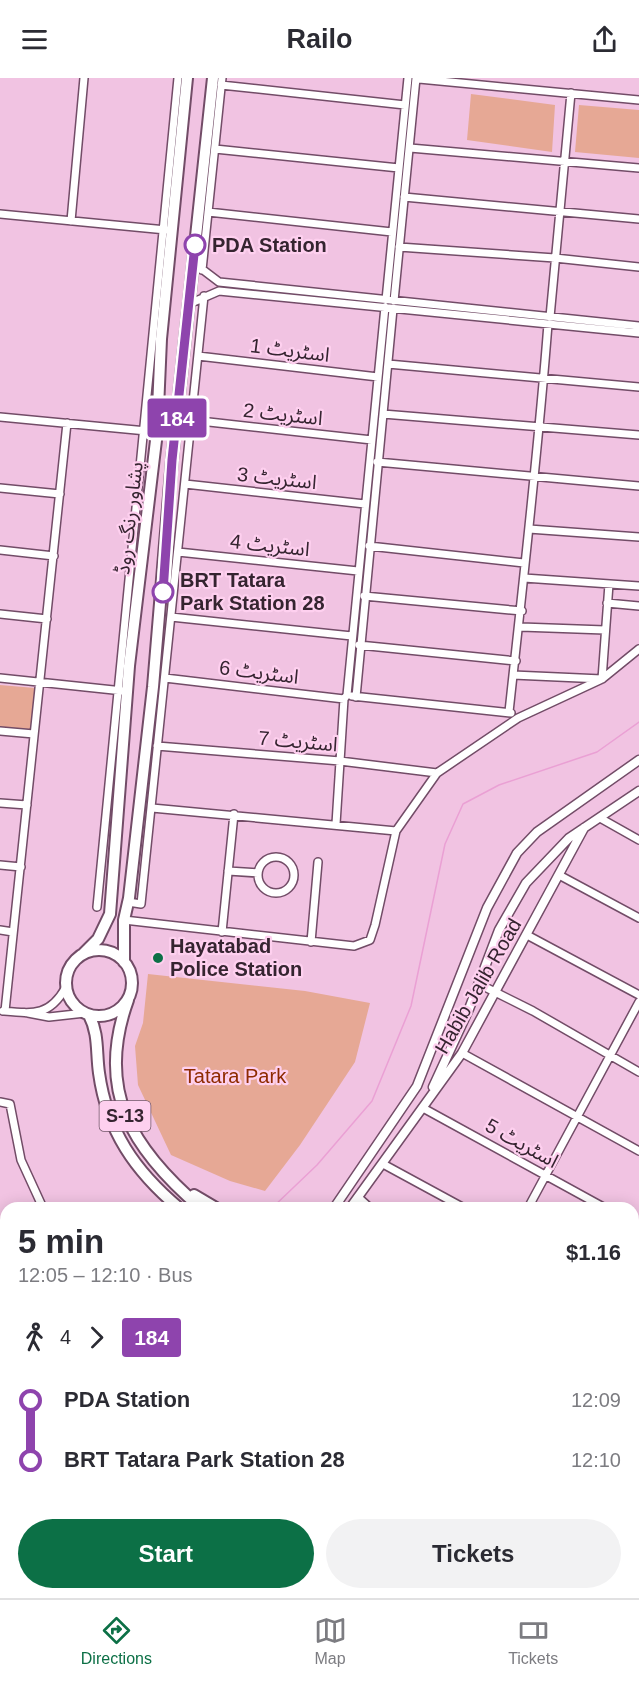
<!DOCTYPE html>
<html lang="en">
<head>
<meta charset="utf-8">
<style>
  :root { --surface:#fff; --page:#f2f2f3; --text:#2b2b33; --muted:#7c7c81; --line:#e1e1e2; --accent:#0c7046 }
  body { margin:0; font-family:Helvetica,"Noto Sans Arabic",sans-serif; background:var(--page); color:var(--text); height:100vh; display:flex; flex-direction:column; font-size:22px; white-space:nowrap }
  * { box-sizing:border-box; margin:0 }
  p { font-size:20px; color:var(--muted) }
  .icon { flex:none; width:33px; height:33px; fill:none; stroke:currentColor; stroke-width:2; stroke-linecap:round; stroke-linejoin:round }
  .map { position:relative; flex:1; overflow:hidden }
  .panel { position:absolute; left:0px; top:1124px; width:639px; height:398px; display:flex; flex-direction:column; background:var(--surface); border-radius:18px 18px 0 0; box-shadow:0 3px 15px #0003 }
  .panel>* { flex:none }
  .badge { padding:0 12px; border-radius:4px; font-size:21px; line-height:39px }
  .map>.badge { position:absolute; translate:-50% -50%; box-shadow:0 0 0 3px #fff }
  .legs { display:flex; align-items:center; gap:9px; height:66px; padding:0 18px; font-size:20px }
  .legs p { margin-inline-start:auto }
  .head { display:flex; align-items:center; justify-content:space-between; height:102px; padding:0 18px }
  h1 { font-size:33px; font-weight:800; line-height:45px }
  .button { display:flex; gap:12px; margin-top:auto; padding:12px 18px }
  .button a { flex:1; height:69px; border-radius:36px; background:var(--accent); color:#fff; font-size:24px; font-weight:800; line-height:69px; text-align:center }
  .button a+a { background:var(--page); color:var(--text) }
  ul { padding:0 18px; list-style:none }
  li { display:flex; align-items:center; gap:21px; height:60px; font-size:22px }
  li i { display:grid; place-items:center; width:9px; height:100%; margin:0 8px; background:currentColor }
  li i::after { content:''; width:15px; height:15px; margin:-8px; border:4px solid; border-radius:50%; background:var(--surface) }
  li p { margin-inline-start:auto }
  li:first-child i { background:linear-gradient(#0000 50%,currentColor 0) }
  li:last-child i { background:linear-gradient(currentColor 50%,#0000 0) }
  header { display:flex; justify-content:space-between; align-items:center; height:78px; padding:0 18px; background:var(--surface); font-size:27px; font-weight:800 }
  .tab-bar { display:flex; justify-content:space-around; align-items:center; height:84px; border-top:2px solid var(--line); background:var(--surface); font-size:16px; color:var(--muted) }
  .tab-bar a { display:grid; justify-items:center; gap:3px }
  .tab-bar .current { color:var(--accent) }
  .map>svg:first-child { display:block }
  .green { fill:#e6a895 }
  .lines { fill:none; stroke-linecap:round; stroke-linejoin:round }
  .stream { stroke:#eaa0d4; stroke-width:1.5 }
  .minor-casing { stroke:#724c67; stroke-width:10 }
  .major-casing { stroke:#724c67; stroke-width:11 }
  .highway-casing { stroke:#724c67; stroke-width:14 }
  .minor { stroke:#fff; stroke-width:7 }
  .major { stroke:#fff; stroke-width:8 }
  .highway { stroke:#fff; stroke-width:10 }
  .line-1-casing { stroke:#fff; stroke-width:14 }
  .line-1 { stroke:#8e44ad; stroke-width:9 }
  .stop-1-dot { fill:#fff; stroke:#8e44ad; stroke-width:3 }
  .poi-dot { fill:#0c7046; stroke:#fed0ef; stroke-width:2 }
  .labels { text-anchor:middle; stroke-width:4.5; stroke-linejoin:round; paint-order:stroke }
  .shield { fill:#fed0ef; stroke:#715869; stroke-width:1.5 }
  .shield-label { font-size:18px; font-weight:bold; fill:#352430 }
  .stop-label { font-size:20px; font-weight:bold; fill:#352430; stroke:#fed0ef; text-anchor:start }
  .street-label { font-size:20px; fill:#352430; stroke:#fed0ef }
  .poi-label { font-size:20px; font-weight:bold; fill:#352430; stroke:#fed0ef; text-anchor:start }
  .park-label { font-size:20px; fill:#8e2b01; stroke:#fed0ef }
</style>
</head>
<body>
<header><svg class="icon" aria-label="menu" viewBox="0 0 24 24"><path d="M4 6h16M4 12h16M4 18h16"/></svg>Railo<svg class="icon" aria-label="share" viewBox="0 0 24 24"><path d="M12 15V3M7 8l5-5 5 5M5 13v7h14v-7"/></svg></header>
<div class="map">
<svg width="639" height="1520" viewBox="0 0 639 1520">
  <rect width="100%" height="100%" fill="#f1c3e2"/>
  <!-- green -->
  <path class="green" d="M471 16 555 27 552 74 467 62Z
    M579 27 639 32V80L575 74Z
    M0 607 35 610 30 654 0 651Z
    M148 896 305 913 370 925 355 984 300 1067 265 1113 230 1103 171 1077 138 1007 135 968 143 945Z
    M214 1515H317L314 1520H216Z"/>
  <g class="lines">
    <!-- stream -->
    <path class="stream" d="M272 1130 317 1087 372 1023 411 928 445 766 463 726 499 707 597 674 639 644
      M194 1515 196 1520"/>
    <!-- minor casing -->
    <g class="minor-casing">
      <path id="minor" d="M419 1 639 22
        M221 7 405 27
        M410 70 639 90
        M215 71 399 90
        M404 119 639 141
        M208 134 392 154
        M0 136 166 152
        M71 143 84 0
        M399 169 555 180 639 189
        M194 185 219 204 639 248
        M202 192 222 0
        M386 222 408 0
        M394 223 416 0
        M189 226 219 213 639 255
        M550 239 571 15
        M198 278 378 299
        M388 286 639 309
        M383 336 639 357
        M0 339 157 354
        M191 342 372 362
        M377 384 639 408
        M185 406 365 426
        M0 410 60 416
        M529 451 639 459
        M369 468 524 485
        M0 472 54 478
        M178 474 358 493
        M524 500 639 508
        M364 518 522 533
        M607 525 639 528
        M0 536 47 541
        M171 539 352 558
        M521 549 605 552
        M359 567 516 583
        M513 597 602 601 609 506
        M0 600 123 613
        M165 600 344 621 347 617
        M347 617 385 229
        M352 618 511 635
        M356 619 393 231
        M509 634C523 505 538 376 548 246
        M0 653 34 656
        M157 668 340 683 437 695
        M0 725 27 727
        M152 730 396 753
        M600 740 639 762
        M336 746 344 621
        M258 797a18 18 0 1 1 36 0a18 18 0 1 1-36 0Z
        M0 787 21 789
        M228 793 258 795
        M559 797 639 840
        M128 824 141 826 204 218
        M97 829 178 0
        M124 842 354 868 370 862 375 847 396 753 437 695 518 640 602 601 639 571
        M0 852 13 854
        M222 854 234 736
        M527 857 639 917
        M311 864 318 784
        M479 906 533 933 639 994
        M3 933C34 936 50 938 66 909
        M5 933 67 345
        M28 935 49 939 85 935
        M462 975 639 1073
        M0 1024 10 1026 21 1082 43 1130
        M423 1030 605 1130
        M383 1086 464 1130
        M358 1119 370 1130
        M528 1130 639 924
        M633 1145 639 1148
        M633 1219 639 1208
        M0 1230H6
        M633 1297 639 1300
        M0 1321H6
        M633 1372 639 1376
        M0 1408 6 1409
        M633 1444 639 1448
        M0 1498 6 1499
        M79 1515 81 1520
        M499 1515 508 1520
        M624 1515 632 1520
        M462 1520 465 1515"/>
    </g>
    <!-- major casing -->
    <g class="major-casing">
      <path id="major" d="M433 1009 469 931 499 852 526 805 569 760 639 713
        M334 1130 417 1008 487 830 517 775 537 754 639 682
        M350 1130 462 975 584 750
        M331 1520 334 1515
        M347 1520 350 1515"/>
    </g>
    <!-- highway casing -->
    <g class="highway-casing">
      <path id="highway" d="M66 905a33 33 0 1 1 66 0a33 33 0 1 1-66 0Z
        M83 876 98 861 110 836 129 588 157 354 161 261 187 0
        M124 884V842L129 820 153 609 172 382 213 0
        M128 922C95 1013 132 1071 201 1130
        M89 937C99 956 96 974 99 995 107 1053 135 1093 179 1130
        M194 1117 216 1130
        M633 1458 639 1461
        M633 1470 639 1473"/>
    </g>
    <!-- minor -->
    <use href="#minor" class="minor"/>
    <!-- major -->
    <use href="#major" class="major"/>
    <!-- highway -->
    <use href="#highway" class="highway"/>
  </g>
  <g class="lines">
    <!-- line-1 casing -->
    <g class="line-1-casing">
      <path id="line-1" d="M163 514 172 382 195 167"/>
    </g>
    <!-- line-1 -->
    <use href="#line-1" class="line-1"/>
  </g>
  <!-- markers -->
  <g class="stop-1-dot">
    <circle cx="195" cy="167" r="10"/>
    <circle cx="163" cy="514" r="10"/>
  </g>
  <circle class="poi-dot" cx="158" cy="880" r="6"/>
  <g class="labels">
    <!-- shield labels -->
    <rect class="shield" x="99.5" y="1023" width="51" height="30" rx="4.5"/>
    <g class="shield-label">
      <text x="125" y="1044">S-13</text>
    </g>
    <!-- stop labels -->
    <g class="stop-label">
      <text x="212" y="174">PDA Station</text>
      <text x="180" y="509">BRT Tatara<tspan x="180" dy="23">Park Station 28</tspan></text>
    </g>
    <!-- street labels -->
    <g class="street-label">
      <text transform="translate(290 272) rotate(7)" y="7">اسٹریٹ 1</text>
      <text transform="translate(283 336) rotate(6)" y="7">اسٹریٹ 2</text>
      <text transform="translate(277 400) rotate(6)" y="7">اسٹریٹ 3</text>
      <text transform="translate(129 440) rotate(-83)" y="7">پشاور رنگ روڈ</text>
      <text transform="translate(270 467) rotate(6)" y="7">اسٹریٹ 4</text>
      <text transform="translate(259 594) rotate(7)" y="7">اسٹریٹ 6</text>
      <text transform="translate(298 663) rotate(5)" y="7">اسٹریٹ 7</text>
      <text transform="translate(478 908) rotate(-60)" y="7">Habib Jalib Road</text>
      <text transform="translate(522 1065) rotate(29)" y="7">اسٹریٹ 5</text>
    </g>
    <!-- poi labels -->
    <g class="poi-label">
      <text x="170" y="875">Hayatabad<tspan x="170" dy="23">Police Station</tspan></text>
    </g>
    <!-- park labels -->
    <g class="park-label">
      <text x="235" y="1005">Tatara Park</text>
    </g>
  </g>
</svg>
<b class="badge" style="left:177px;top:340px;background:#8e44ad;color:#fff">184</b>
<section class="panel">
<div class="head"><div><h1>5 min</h1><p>12:05 – 12:10 · Bus</p></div><b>$1.16</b></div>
<div class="legs"><svg class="icon" aria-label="walk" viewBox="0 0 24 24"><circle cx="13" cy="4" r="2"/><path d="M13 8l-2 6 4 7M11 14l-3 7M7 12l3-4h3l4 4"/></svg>4<svg class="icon" aria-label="forward" viewBox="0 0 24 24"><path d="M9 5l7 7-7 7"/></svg><b class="badge" style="background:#8e44ad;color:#fff">184</b></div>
<ul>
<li><i style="color:#8e44ad"></i><b>PDA Station</b><p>12:09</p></li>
<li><i style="color:#8e44ad"></i><b>BRT Tatara Park Station 28</b><p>12:10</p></li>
</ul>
<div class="button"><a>Start</a><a>Tickets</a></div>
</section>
</div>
<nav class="tab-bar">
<a class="current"><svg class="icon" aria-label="directions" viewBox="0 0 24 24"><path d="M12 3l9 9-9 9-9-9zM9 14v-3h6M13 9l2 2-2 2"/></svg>Directions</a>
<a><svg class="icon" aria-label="map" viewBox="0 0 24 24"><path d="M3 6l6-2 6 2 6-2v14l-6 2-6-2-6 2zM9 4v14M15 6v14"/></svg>Map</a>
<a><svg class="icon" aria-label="tickets" viewBox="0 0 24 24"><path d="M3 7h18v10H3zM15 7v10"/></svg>Tickets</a>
</nav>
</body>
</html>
